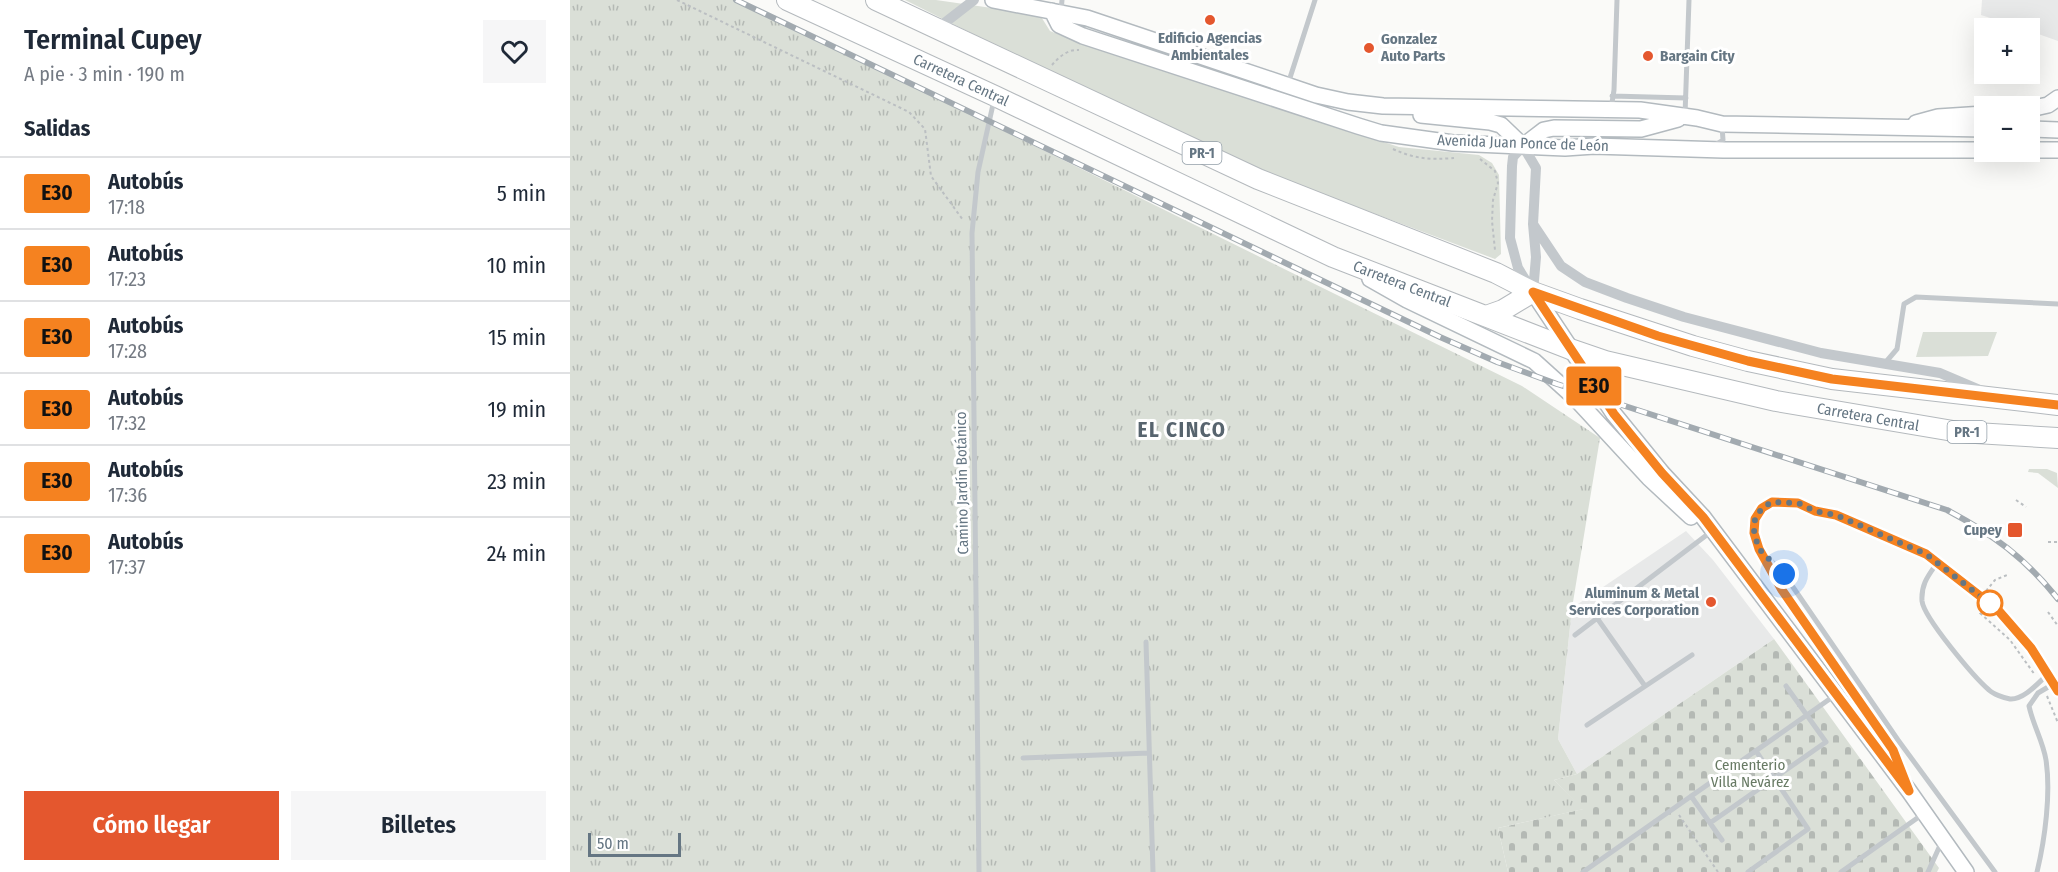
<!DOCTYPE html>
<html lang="es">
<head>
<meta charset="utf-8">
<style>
  :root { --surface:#fff; --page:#f6f6f7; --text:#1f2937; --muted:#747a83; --line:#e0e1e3; --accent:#e4572e }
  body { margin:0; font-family:"Fira Sans Condensed",sans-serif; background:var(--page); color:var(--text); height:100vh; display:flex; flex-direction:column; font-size:22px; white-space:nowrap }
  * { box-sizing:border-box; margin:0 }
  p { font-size:20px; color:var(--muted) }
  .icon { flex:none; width:33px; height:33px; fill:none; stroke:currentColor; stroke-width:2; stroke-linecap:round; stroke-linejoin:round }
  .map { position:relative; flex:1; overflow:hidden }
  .sheet { display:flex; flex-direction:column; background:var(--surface); width:570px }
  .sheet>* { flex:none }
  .badge { padding:0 12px; border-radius:4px; font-size:21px; line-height:39px }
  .fabs { position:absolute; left:1404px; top:18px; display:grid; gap:12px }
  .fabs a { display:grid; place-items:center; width:66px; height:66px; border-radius:0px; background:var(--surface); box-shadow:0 6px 24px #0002; font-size:30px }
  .scale { position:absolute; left:18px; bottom:15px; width:93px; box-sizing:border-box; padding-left:6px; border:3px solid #657683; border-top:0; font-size:16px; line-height:21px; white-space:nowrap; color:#657683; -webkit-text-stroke:4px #fff; paint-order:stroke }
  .you { position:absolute; width:30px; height:30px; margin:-15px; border:4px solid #fff; border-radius:50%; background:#1a73e8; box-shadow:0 0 0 9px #1a73e833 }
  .map>.badge { position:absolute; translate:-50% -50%; box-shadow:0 0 0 3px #fff }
  h2 { padding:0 24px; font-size:22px; line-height:54px }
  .round { display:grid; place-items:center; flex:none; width:63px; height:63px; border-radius:0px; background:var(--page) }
  .head { display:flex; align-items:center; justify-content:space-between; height:102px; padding:0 24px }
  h1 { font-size:28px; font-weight:600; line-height:45px }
  .primary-button { display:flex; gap:12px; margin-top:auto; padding:12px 24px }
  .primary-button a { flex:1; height:69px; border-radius:0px; background:var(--accent); color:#fff; font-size:24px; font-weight:600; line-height:69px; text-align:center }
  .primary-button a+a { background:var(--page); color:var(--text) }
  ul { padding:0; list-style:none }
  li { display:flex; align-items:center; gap:18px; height:72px; padding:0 24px; border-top:2px solid var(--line) }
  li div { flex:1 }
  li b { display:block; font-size:22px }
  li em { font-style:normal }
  li .badge { min-width:66px; font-weight:700; text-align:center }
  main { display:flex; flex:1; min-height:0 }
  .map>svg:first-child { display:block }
  .built { fill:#e8e9e9 }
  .grass { fill:#dadfd7 }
  .cemetery { fill:url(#cemetery-stones) }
  .park { fill:url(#park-tufts) }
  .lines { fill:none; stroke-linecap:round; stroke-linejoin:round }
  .secondary-casing { stroke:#b3babf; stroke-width:18 }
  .highway-casing { stroke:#b4b9bd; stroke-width:22 }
  .path { stroke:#bbbfc2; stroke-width:2; stroke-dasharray:3 3; stroke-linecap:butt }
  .lane { stroke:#c3c8cc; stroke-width:5 }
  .street { stroke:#c3c8cc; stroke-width:10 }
  .secondary { stroke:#fff; stroke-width:15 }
  .highway { stroke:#fff; stroke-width:20 }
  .rail-casing { stroke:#a2aab0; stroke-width:6 }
  .rail { stroke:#fff; stroke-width:4; stroke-dasharray:11; stroke-linecap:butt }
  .line-casing { stroke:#fff; stroke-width:14 }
  .line { stroke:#f58220; stroke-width:9 }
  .walk { stroke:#657683; stroke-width:6; stroke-dasharray:0 10.8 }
  .poi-dot { fill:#e4572e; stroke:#fff; stroke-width:2 }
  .stop-dot { fill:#fff; stroke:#f58220; stroke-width:3 }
  .labels { text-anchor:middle; stroke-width:6; stroke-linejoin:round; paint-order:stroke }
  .shield { fill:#fff; stroke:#939fa8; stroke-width:1.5 }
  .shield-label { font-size:14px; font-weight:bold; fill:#657683 }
  .poi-label { font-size:15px; font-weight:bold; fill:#657683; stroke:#fff; text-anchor:start }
  .street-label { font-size:15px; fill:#657683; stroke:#fff }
  .park-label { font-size:15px; fill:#687a64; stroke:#fff }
  .district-label { font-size:21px; font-weight:bold; letter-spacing:1.5px; fill:#57646e; stroke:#fff }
</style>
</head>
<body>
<main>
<section class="sheet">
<div class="head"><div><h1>Terminal Cupey</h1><p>A pie · 3 min · 190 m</p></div><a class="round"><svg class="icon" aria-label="heart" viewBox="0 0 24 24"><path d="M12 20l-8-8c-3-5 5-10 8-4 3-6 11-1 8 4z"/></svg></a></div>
<h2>Salidas</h2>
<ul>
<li><span class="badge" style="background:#f58220;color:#111">E30</span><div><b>Autobús</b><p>17:18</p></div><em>5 min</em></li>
<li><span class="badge" style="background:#f58220;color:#111">E30</span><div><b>Autobús</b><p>17:23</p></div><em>10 min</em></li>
<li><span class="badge" style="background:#f58220;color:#111">E30</span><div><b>Autobús</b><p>17:28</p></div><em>15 min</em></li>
<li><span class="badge" style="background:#f58220;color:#111">E30</span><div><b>Autobús</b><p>17:32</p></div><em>19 min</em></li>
<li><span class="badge" style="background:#f58220;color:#111">E30</span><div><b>Autobús</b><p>17:36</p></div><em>23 min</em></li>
<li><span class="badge" style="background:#f58220;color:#111">E30</span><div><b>Autobús</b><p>17:37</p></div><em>24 min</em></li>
</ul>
<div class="primary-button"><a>Cómo llegar</a><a>Billetes</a></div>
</section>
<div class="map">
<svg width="1488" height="872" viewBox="0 0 1488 872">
  <defs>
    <pattern id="cemetery-stones" width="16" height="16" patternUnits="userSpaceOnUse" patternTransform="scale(1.5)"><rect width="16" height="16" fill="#dadfd7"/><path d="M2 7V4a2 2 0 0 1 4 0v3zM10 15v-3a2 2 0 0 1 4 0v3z" fill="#b4b9b4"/></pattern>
    <pattern id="park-tufts" width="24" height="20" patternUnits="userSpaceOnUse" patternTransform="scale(1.5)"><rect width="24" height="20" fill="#dadfd7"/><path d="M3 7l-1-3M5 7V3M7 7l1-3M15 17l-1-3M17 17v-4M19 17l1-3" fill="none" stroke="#b4b9b4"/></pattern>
  </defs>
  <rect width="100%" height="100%" fill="#fafaf8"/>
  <!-- built -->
  <path class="built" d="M1412 0H1488V41L1460 31V28H1451L1411 15Z
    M1116 531 1143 560 1204 639 1007 774 988 739 1002 608Z"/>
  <!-- grass -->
  <path class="grass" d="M335 0H366L470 15 480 31 507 42 829 147 909 155 922 163 929 175 931 254 925 259 726 184 670 160 453 59Z
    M1353 332H1427L1418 356 1346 357Z
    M1459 469H1477L1487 473 1488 488 1468 473 1458 472Z"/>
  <!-- cemetery -->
  <path class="cemetery" d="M1204 639 1369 868 1367 872H938L928 828 1013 809 984 780 1007 774Z"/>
  <!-- park -->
  <path class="park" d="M0 0H168L952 386 1030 438 1002 608 988 739 1007 774 984 780 1014 809 928 828 938 872H0Z"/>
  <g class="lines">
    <!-- secondary casing -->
    <g class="secondary-casing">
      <path id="secondary" d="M423 0 517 18 746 95 778 102 813 106 1070 110 1127 118 1152 124 1414 129
        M482 11 489 25 513 36 788 126 811 133 883 143 995 148 1024 146 1153 150H1414
        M1460 109 1478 105 1488 98
        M851 115 920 122 931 125 953 146
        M1346 123 1368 117 1414 114
        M1460 129 1488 130
        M953 146 974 130 984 128 1071 129 1108 119
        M1460 150H1488
        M800 279 837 300 964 361 1005 398 1079 478 1121 517
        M963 292 1044 414 1092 473 1133 517 1339 791 1396 872"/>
    </g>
    <!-- highway casing -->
    <g class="highway-casing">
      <path id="highway" d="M217 0 425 96 763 257 1000 349 1035 361 1206 401 1389 432 1488 438
        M306 0 688 179 926 273 963 292 1010 309 1123 346 1178 361 1262 379 1488 405
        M916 316 933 310 963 292"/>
    </g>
    <!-- path -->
    <path class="path" d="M107 0 339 112 355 129 361 176 393 220
      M482 65C489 57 498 49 509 50
      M823 149C845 159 860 160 884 158
      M910 159 925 171 928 183 923 200 922 221 925 250
      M1446 500 1456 507
      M1478 542H1488
      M1416 591 1425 580 1437 575
      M1409 607 1410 613 1440 640 1465 675
      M1478 612 1488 626
      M1477 696 1488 723
      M1109 815 1148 872"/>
    <!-- lane -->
    <path class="lane" d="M491 11 492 0
      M718 84 745 0
      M1042 96 1116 98
      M1041 109 1044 90 1047 0
      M1115 115 1119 0
      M1145 145 1153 140 1152 126
      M1315 363 1327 349 1334 304 1346 297 1488 304
      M1194 554 1214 574 1328 740 1425 872
      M1367 563C1358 576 1351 584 1352 601 1354 618 1404 677 1419 690 1423 694 1434 698 1440 699 1454 700 1469 682 1478 674
      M1027 618 1075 686
      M1005 635 1138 534
      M576 642 583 872
      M1017 725 1122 655
      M453 758 579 753
      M1331 770 1324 750 1212 590 1189 549 1184 533 1185 519 1192 508 1202 502 1228 503 1245 511 1266 515 1356 554 1428 610 1461 648 1488 691
      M1121 796 1152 840
      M1140 823 1256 742 1216 686
      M409 872 402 233 408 172 424 100
      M1013 872 1264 696
      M1178 872 1238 829 1186 751
      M1271 872 1353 814
      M1358 872 1372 841
      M1467 872C1475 839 1481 793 1476 760 1473 741 1463 725 1459 706L1468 693 1485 683"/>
    <!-- street -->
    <path class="street" d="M368 28 404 0
      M953 146 966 168 963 224 966 257 963 292 948 268 940 238 942 166 943 157Z
      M963 224 991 266 1015 282 1057 298 1114 317 1251 353 1370 373 1410 390"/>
    <!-- secondary -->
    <use href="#secondary" class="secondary"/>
    <!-- highway -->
    <use href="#highway" class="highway"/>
    <!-- rail casing -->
    <g class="rail-casing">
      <path id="rail" d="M166 0 870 337 927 362 987 384 1377 510C1424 535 1454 557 1488 599"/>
    </g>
    <!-- rail -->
    <use href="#rail" class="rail"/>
  </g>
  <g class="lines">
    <!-- line casing -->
    <g class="line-casing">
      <path id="line" d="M1488 405 1262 379 1178 361 1088 336 963 292 1044 414 1092 473 1133 517 1339 791 1323 750 1212 590 1189 549 1184 533 1185 519 1192 508 1202 502 1228 503 1245 511 1266 515 1356 554 1428 610 1461 648 1488 691"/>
    </g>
    <!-- line -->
    <use href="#line" class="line"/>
    <!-- walk -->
    <path class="walk" d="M1214 574 1189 549 1184 533 1185 519 1192 508 1202 502 1228 503 1245 511 1266 515 1356 554 1428 610 1420 603"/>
  </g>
  <!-- markers -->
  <g class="poi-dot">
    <circle cx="640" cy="20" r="6"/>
    <circle cx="799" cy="48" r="6"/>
    <circle cx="1078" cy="56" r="6"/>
    <rect x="1437" y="522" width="16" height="16" rx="3"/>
    <circle cx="1141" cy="602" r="6"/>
  </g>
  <circle class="stop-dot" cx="1420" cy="603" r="12"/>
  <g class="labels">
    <!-- shield labels -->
    <g class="shield">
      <rect x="612.5" y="142" width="39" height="22" rx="4.5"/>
      <rect x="1377.5" y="421" width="39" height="22" rx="4.5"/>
    </g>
    <g class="shield-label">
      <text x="632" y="158">PR-1</text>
      <text x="1397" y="437">PR-1</text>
    </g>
    <!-- poi labels -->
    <g class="poi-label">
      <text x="640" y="43" text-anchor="middle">Edificio Agencias<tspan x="640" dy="17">Ambientales</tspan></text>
      <text x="811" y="44">Gonzalez<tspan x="811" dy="17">Auto Parts</tspan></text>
      <text x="1090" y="61">Bargain City</text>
      <text x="1432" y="535" text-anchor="end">Cupey</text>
      <text x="1129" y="598" text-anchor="end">Aluminum &amp; Metal<tspan x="1129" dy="17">Services Corporation</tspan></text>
    </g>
    <!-- street labels -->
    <g class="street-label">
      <text transform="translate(391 80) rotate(25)" y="5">Carretera Central</text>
      <text transform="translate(953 143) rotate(2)" y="5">Avenida Juan Ponce de León</text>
      <text transform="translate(832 284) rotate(21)" y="5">Carretera Central</text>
      <text transform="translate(1298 417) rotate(10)" y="5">Carretera Central</text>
      <text transform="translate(392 483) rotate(-91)" y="5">Camino Jardín Botánico</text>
    </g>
    <!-- park labels -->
    <g class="park-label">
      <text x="1180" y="770">Cementerio<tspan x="1180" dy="17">Villa Nevárez</tspan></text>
    </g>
    <!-- district labels -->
    <g class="district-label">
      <text x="612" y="437">EL CINCO</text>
    </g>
  </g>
</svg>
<div class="fabs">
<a>+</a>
<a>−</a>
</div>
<div class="scale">50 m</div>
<div class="you" style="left:1214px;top:574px"></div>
<b class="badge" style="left:1024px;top:386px;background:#f58220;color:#111">E30</b>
</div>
</main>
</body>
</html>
